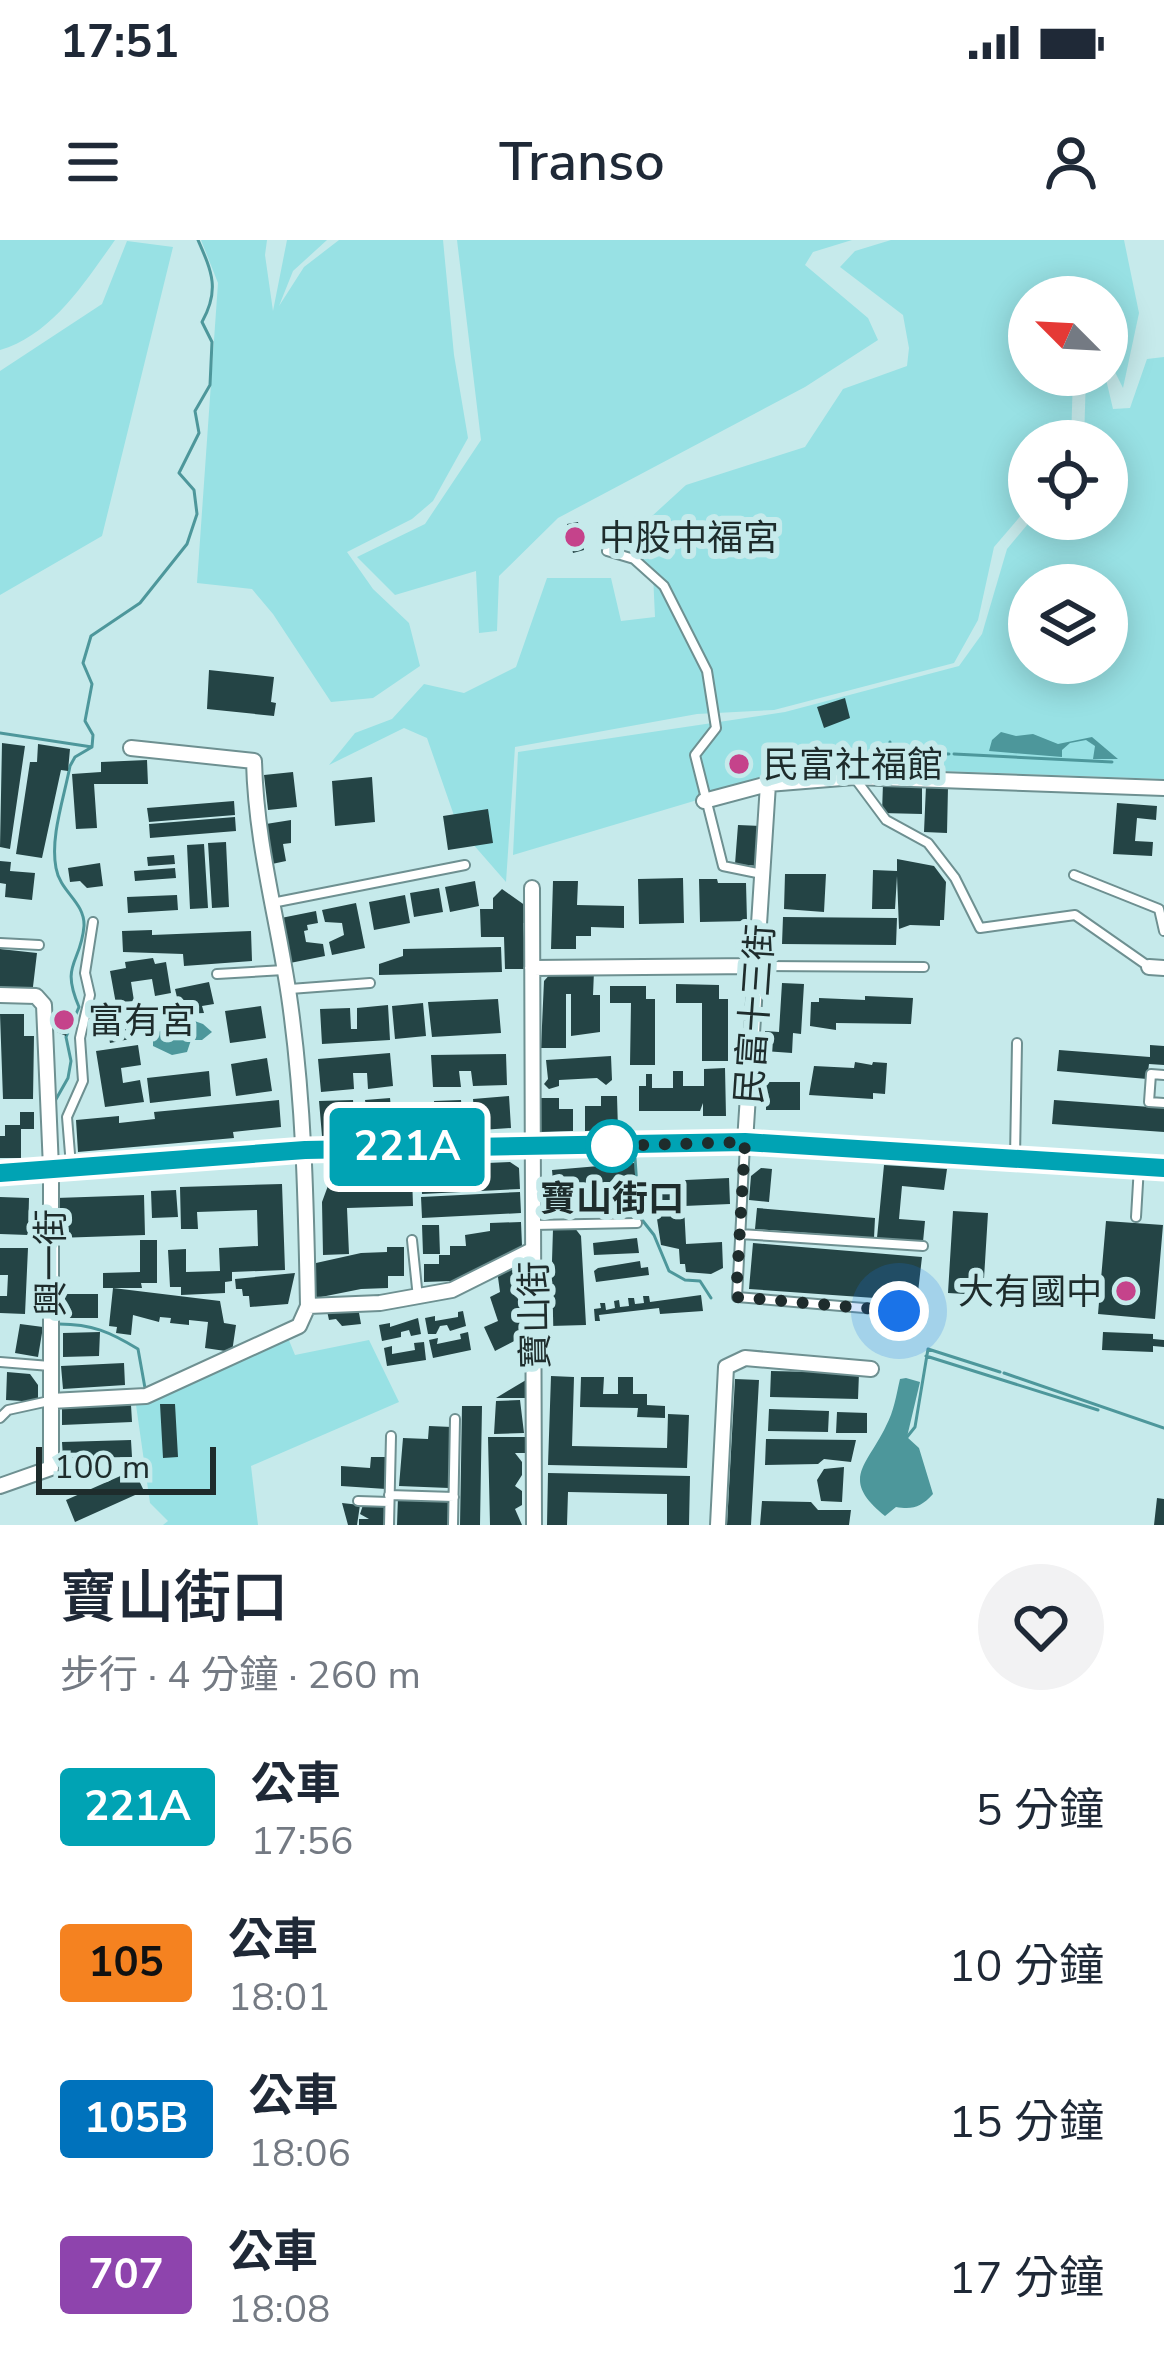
<!DOCTYPE html>
<html lang="zh-TW">
<head>
<meta charset="utf-8">
<style>
  :root { --surface:#fff; --page:#f2f2f3; --text:#1f2937; --muted:#747a83 }
  body { margin:0; font-family:"Nunito Sans","Noto Sans TC",sans-serif; background:var(--page); color:var(--text); height:100vh; display:flex; flex-direction:column; font-size:45px; white-space:nowrap }
  * { box-sizing:border-box; margin:0 }
  p { font-size:39px; color:var(--muted) }
  .icon { flex:none; width:66px; height:66px; fill:none; stroke:currentColor; stroke-width:2; stroke-linecap:round; stroke-linejoin:round }
  .map { position:relative; height:1285px; overflow:hidden }
  .sheet { display:flex; flex-direction:column; background:var(--surface); flex:1 }
  .sheet>* { flex:none }
  .badge { padding:0 24px; border-radius:9px; font-size:42px; line-height:78px }
  .needle { width:78px; rotate:294deg }
  .tools { position:absolute; left:1008px; top:36px; display:grid; gap:24px }
  .tools a { display:grid; place-items:center; width:120px; height:120px; border-radius:50%; background:var(--surface); box-shadow:0 6px 30px #0003; font-size:60px }
  .scale { position:absolute; left:36px; bottom:30px; width:180px; box-sizing:border-box; padding-left:12px; border:6px solid #1e2c2c; border-top:0; font-size:33px; line-height:42px; white-space:nowrap; color:#1e2c2c; -webkit-text-stroke:9px #c6eaeb; paint-order:stroke }
  .you { position:absolute; width:60px; height:60px; margin:-30px; border:9px solid #fff; border-radius:50%; background:#1a73e8; box-shadow:0 0 0 18px #1a73e833 }
  .map>.badge { position:absolute; translate:-50% -50%; box-shadow:0 0 0 6px #fff }
  .round { display:grid; place-items:center; flex:none; width:126px; height:126px; border-radius:63px; background:var(--page) }
  .headline { display:flex; align-items:center; justify-content:space-between; height:204px; padding:0 60px }
  h1 { font-size:57px; font-weight:600; line-height:90px }
  ul { padding:0; list-style:none }
  li { display:flex; align-items:center; gap:36px; height:156px; padding:0 60px }
  li div { flex:1 }
  li b { display:block; font-size:45px }
  li em { font-style:normal }
  li .badge { min-width:132px; font-weight:700; text-align:center }
  .status { display:flex; justify-content:space-between; align-items:center; height:84px; padding:0 60px; background:var(--surface); direction:ltr }
  .status svg { height:33px; fill:currentColor }
  header { display:flex; justify-content:space-between; align-items:center; height:156px; padding:0 60px; background:var(--surface); font-size:54px; font-weight:600 }
  .map>svg:first-child { display:block }
  .green { fill:#98e1e4; fill-rule:evenodd }
  .water { fill:#4d979b }
  .lines { fill:none; stroke-linecap:round; stroke-linejoin:round }
  .stream { stroke:#4d979b; stroke-width:3 }
  .building { fill:#244445 }
  .service-casing { stroke:#6e9091; stroke-width:12 }
  .minor-casing { stroke:#6e9091; stroke-width:18 }
  .service { stroke:#fff; stroke-width:8 }
  .minor { stroke:#fff; stroke-width:14 }
  .line-casing { stroke:#fff; stroke-width:27 }
  .line { stroke:#00a3b4; stroke-width:18 }
  .walk { stroke:#1e2c2c; stroke-width:12; stroke-dasharray:0 21.6 }
  .poi-dot { fill:#c5438b; stroke:#c6eaeb; stroke-width:4.5 }
  .stop-dot { fill:#fff; stroke:#00a3b4; stroke-width:6 }
  .labels { text-anchor:middle; stroke-width:12; stroke-linejoin:round; paint-order:stroke }
  .poi-label { font-size:36px; fill:#1e2c2c; stroke:#c6eaeb; text-anchor:start }
  .street-label { font-size:36px; fill:#1e2c2c; stroke:#c6eaeb }
  .stop-label { font-size:36px; font-weight:bold; fill:#1e2c2c; stroke:#c6eaeb }
</style>
</head>
<body>
<div class="status"><b>17:51</b><svg viewBox="0 0 49 12"><path d="M0 12V9h3v3zM5 12V6h3v6zM10 12V3h3v9zM15 12V0h3v12zM26 1h20v11H26zM47 4h2v5h-2z"/></svg></div>
<header><svg class="icon" aria-label="menu" viewBox="0 0 24 24"><path d="M4 6h16M4 12h16M4 18h16"/></svg>Transo<svg class="icon" aria-label="person" viewBox="0 0 24 24"><circle cx="12" cy="8" r="4"/><path d="M4 21q1-7 8-7t8 7"/></svg></header>
<div class="map">
<svg width="1164" height="1285" viewBox="0 0 1164 1285">
  <rect width="100%" height="100%" fill="#c6eaeb"/>
  <!-- green -->
  <path class="green" d="M0 0H115C85 42 52 95 0 110Z
    M201 0H267L265 15 273 71 287 0H327L293 31 279 66 304 27 339 0H443L454 115 468 198 433 261 412 279 347 312 373 349 409 383 420 426 373 458 331 462 273 374 252 349 197 343 218 43Z
    M457 0H852L813 12 805 25 868 78 878 100 805 147 558 278 499 336 497 391 479 393 476 331 395 355 357 317 425 284 481 200Z
    M891 0H1124L1139 73 1123 148 1107 116V57H1029V135H1073L1071 201H1029V266L994 307 978 380 954 423 774 470 697 474 515 507 506 642 458 587 427 498 404 488 329 525 355 493 392 479 424 444 464 453 516 427 547 338H611L621 381 655 377 653 334 628 298 686 245 805 207 843 149 907 126 909 108 903 75 840 27 855 11Z
    M127 1 173 7 102 296 0 355V131L102 64Z
    M1164 117V539L859 528 761 541 513 615 518 512 785 472 959 426 982 394 1007 309 1032 279H1107V201H1084L1086 135H1105L1113 169 1130 168 1147 119ZM1029 345H1107V423H1029Z
    M288 1098 295 1115 369 1100 399 1162 251 1226 258 1285H163L168 1281 150 1263 136 1165Z"/>
  <!-- water -->
  <path class="water" d="M1001 492 1016 496 1033 494 1058 504 1092 497 1118 519H1093L1095 506 1086 500 1070 503 1062 510V517L989 511 992 500Z
    M186 778 203 784 212 792 202 800H191L187 812 172 815 153 806V797L160 791H171L176 781Z
    M906 1138 920 1142 907 1197 919 1208 933 1254C921 1267 913 1270 896 1267L885 1276C839 1239 867 1226 886 1186 894 1171 896 1156 900 1139Z"/>
  <g class="lines">
    <!-- stream -->
    <path class="stream" d="M0 493 92 507
      M890 502 889 512 949 514
      M954 514 1112 522
      M55 861 68 838 71 821 66 797 79 767C60 723 81 724 84 686 85 662 60 652 56 628 50 597 64 558 70 526L75 517 92 507 93 495 85 481 92 444 83 423 91 396 140 363 187 304 197 274 194 250 179 233 199 193 195 171 210 145 212 102 202 82C220 50 212 32 198 0
      M635 918 639 976 654 995 669 1031 685 1040 700 1041 711 1058
      M59 1084C92 1084 110 1092 138 1109L145 1148
      M926 1116 1098 1170
      M1004 1133 1164 1188
      M907 1197 915 1187 928 1109 1000 1132"/>
  </g>
  <!-- building -->
  <path class="building" d="M578 282 584 310 573 313 567 284Z
    M209 430 274 437 271 462 276 463 274 476 207 469Z
    M845 458 850 478 824 488 817 467Z
    M2 503 25 506 10 609 0 607Z
    M38 504 70 509 68 531 61 530 42 618 16 614 30 522H37Z
    M147 520 148 544H94L97 588 76 589 72 534 101 532V522Z
    M293 532 297 567 268 570 264 535Z
    M372 537 375 582 335 586 332 541Z
    M883 543 922 544V574L882 573Z
    M926 546 948 547 947 593 924 592Z
    M234 561 235 575 149 582 147 568Z
    M1117 563 1157 566 1156 580 1137 578 1135 601 1153 602 1152 616 1113 614Z
    M488 569 493 603 448 610 443 576Z
    M235 577 236 591 150 598 149 584Z
    M291 580V603L283 604 286 621 272 624 266 584Z
    M738 585 761 586 758 626 735 624Z
    M226 602 229 667 212 668 208 603Z
    M204 604 208 668 190 669 187 605Z
    M174 615 175 624 148 626 147 617Z
    M897 619 934 626 946 642 944 680H940V686L910 685 899 689 897 636 895 669H872L873 630 897 631Z
    M0 621 11 622 10 631 35 633 32 660 5 657 6 644 0 643Z
    M100 623 103 646 87 648 80 641 70 642 68 628Z
    M175 628 176 638 135 641 134 631Z
    M785 634H826L824 672 784 669Z
    M683 638 684 683 639 684 638 639Z
    M699 639H717L718 643H746L747 681 700 682Z
    M475 641 479 666 450 672 445 647Z
    M553 641H578L577 665 624 666V688L591 687V696H576V709H551Z
    M439 648 443 672 414 677 410 653Z
    M502 649 526 666 527 683H523L526 729H505L504 697H481L480 669H493V658Z
    M177 655 178 670 128 673 127 657Z
    M405 655 410 683 374 690 369 662Z
    M356 663 365 708 332 715 329 702 344 695 342 683 325 682 322 670Z
    M316 671 318 683 307 685 308 690 304 691 306 702 323 704 325 716 290 723 281 678Z
    M783 677 897 678 896 705 782 704Z
    M152 690V695L251 691 252 721 184 726 183 714 123 712 122 691Z
    M501 707 502 732 379 735V724L403 716V709Z
    M0 709 37 713 32 755 0 752Z
    M153 718 155 724 166 722 171 753 155 756 152 739 131 742 134 761 116 764 110 731 126 728 125 722Z
    M594 731 593 755H600V792L571 796V754H566V808H541L544 741 552 732Z
    M209 742 214 764 202 766 204 773 181 774 175 749Z
    M782 743 804 744 801 794 793 793 792 813 764 811 765 791 779 792Z
    M676 744 719 745V759H728V821H702V763H676Z
    M610 746H646V759H655V825H630L631 763H610Z
    M865 756 913 758 911 784 836 783V790L810 786 811 762H819V758L865 760Z
    M498 759 501 793 432 797 428 762Z
    M423 763 426 796 395 799 392 766Z
    M388 765 390 800 322 804 320 769 350 768 351 789H357V768Z
    M63 766 72 770 66 796 57 792Z
    M261 766 266 798 230 803 225 771Z
    M130 770 135 798 110 803 105 775Z
    M0 774H24V796H34L33 859H3Z
    M138 805 141 825 121 828 123 843 140 840 144 862 105 867 96 811Z
    M1150 805 1164 806V825L1149 824 1147 839 1057 831 1059 810 1150 817Z
    M390 813 393 846 368 849 367 833H353L354 849 321 852 318 819Z
    M506 814 507 845 473 846 471 831H459L461 847H433L431 815Z
    M611 816 612 840 606 845 597 838 559 840V846L549 849 544 844 548 839 546 820Z
    M267 818 272 851 236 856 231 824Z
    M855 822 872 825 873 822 887 823 885 854 873 853V859L809 855 814 826 854 828Z
    M725 828 726 876H703V863L700 871H639V846H646V834H652V848H673V831H683V846H704V829Z
    M209 831 211 856 150 863 147 838Z
    M766 842H800V870H766Z
    M509 856 511 888 437 893 434 861 461 860 462 871H474L473 859Z
    M601 856H617L618 890 585 891V866H601Z
    M390 858 393 890 322 896 319 861 353 860 354 873H367L365 860Z
    M540 858H559V869H573V891L540 892Z
    M279 860 281 887 233 892 234 898 78 912 76 880 119 876V883L155 879 154 872Z
    M1054 860 1164 868V892L1052 884Z
    M20 872H34V889H21V918H0V896H5V885H20Z
    M510 922 519 928 520 949 422 954 421 926Z
    M634 923 638 968 556 974 552 930Z
    M884 925 947 929 944 950 902 946 899 979 925 981 923 1002 877 998Z
    M761 928 772 929 769 962 749 960 751 936Z
    M412 935 413 966 347 968 349 1014 323 1015 322 962 329 943 336 937Z
    M729 938 730 964 684 966 686 1004 722 1002 723 1028 711 1034 686 1032 685 1024H680L679 1009 661 1005 657 979 661 967 644 968 643 942Z
    M282 944 285 1030 232 1032V1041L225 1042V1053L181 1055V1047H170L168 1010 186 1009V1032L220 1031 219 1008 258 1006 257 970 197 972 198 989H181L180 947Z
    M176 950 178 977 152 978 151 951Z
    M520 952 521 973 422 978 421 957Z
    M144 955 145 995 57 998 56 958Z
    M0 957 29 958 28 995 0 994Z
    M757 968 875 978 874 998 755 989Z
    M953 971 988 973 983 1055 948 1053Z
    M1106 981 1163 985 1155 1079 1098 1074Z
    M521 982 522 1006 452 1041 424 1042V1024H439V1015H450V1006H466L465 995 490 991V983Z
    M422 985H439L440 1014H423Z
    M574 987 581 996 586 1085 550 1086 553 989Z
    M637 998 639 1013 594 1015 593 1003Z
    M140 1000H157V1043H141L142 1048H103V1033L140 1032Z
    M753 1003 922 1017 917 1061 749 1049Z
    M387 1007H404V1036H388V1048L361 1049 316 1058V1023L361 1013 387 1012Z
    M0 1008H28L25 1074 0 1073V1056H7L8 1035H0Z
    M525 1016 524 1096 495 1111 484 1087 498 1081 490 1057 500 1052 497 1030Z
    M640 1021 641 1028 648 1027 649 1035 596 1042 594 1031 598 1028Z
    M295 1033 288 1064 250 1067 249 1056H243L242 1049H236L235 1039Z
    M113 1048 220 1061 224 1083 236 1085 232 1112 205 1108 208 1082 189 1080V1085L170 1083 171 1078 160 1077 159 1082 133 1075 131 1095 116 1093 117 1087 109 1086Z
    M65 1054H98V1078H65Z
    M701 1055 703 1071 660 1074 659 1068 599 1075 600 1081H595L594 1069 601 1068 600 1063H605L606 1070 615 1068 614 1061 619 1060 620 1067 629 1066 628 1058H634L635 1064 644 1063 643 1056H649L650 1062Z
    M358 1067 361 1084 342 1086 336 1079 329 1080 327 1071Z
    M463 1071 466 1086 450 1091 447 1085 440 1086 436 1094H428L425 1078 435 1076V1081L458 1077V1072Z
    M418 1078 421 1094 411 1096 409 1090 401 1092V1097L382 1101 379 1085 390 1083V1087Z
    M20 1084 43 1087 38 1117 15 1113Z
    M100 1092 99 1116 63 1117V1093Z
    M468 1092 471 1110 433 1118 429 1100 438 1098 437 1104 461 1099 460 1094Z
    M1103 1092 1153 1094V1099L1164 1100V1107L1153 1106V1112L1102 1110Z
    M424 1102 426 1120 387 1126 384 1108 392 1106V1114L415 1110 414 1103Z
    M124 1123 125 1145 63 1149 61 1126Z
    M771 1131 859 1133 858 1159 770 1157Z
    M7 1132 30 1134 38 1145V1162L6 1160Z
    M551 1136 574 1137 572 1206 667 1208 668 1174 689 1175 687 1228 548 1225Z
    M581 1137H604L603 1154H618V1137H633V1154H647V1165L665 1166V1178L637 1177 638 1168 580 1167Z
    M735 1139 759 1140 751 1285H727Z
    M526 1140 525 1158H496Z
    M520 1160 524 1193 494 1194 496 1161Z
    M160 1164H175L178 1217 163 1218Z
    M131 1165 132 1182 62 1185V1168Z
    M462 1166H482L480 1285H460Z
    M769 1169 829 1171 828 1192 768 1191Z
    M837 1172 867 1173V1193H836Z
    M429 1186 452 1187 449 1248 399 1246 403 1198 428 1199Z
    M488 1197H526V1213H515L522 1222V1235L515 1246 522 1251V1265L515 1269 522 1285H490Z
    M766 1199 856 1200 851 1222 824 1219 818 1224 765 1225Z
    M131 1200 132 1217 63 1218 62 1202Z
    M371 1217H388L386 1249 341 1246V1226L370 1228Z
    M844 1227 842 1262 821 1261 817 1240 824 1229Z
    M134 1230 144 1251 75 1282 66 1260Z
    M548 1233 690 1236 689 1285H667V1254L568 1252 567 1285H547Z
    M398 1257 450 1259 449 1285H397Z
    M1157 1258 1164 1259V1285H1154Z
    M762 1261 811 1262 818 1270H851L849 1285H760Z
    M342 1263 360 1265 357 1285H348Z
    M363 1265H385L384 1285H359V1279H369L360 1274Z"/>
  <g class="lines">
    <!-- service casing -->
    <g class="service-casing">
      <path id="service" d="M607 311 634 319 664 346 707 431 716 488 695 515 723 626 762 634
        M854 537 886 580 928 603 955 638 980 688 1075 675 1148 726
        M1074 635 1159 669 1164 691
        M272 663 465 625
        M0 703 39 705
        M757 726 924 727
        M217 734 284 730
        M290 749 370 743
        M1164 835 1151 834 1149 862 1164 863
        M745 904 737 1057 899 1071
        M1015 917 1017 803
        M71 926 67 877 83 841 80 798 90 755 85 733 93 682
        M1136 977 1139 926
        M533 985 637 983
        M740 994 923 1006
        M412 1000 418 1058
        M0 1122 50 1126
        M0 1178 8 1170 49 1161
        M389 1255 454 1257
        M358 1261 389 1262
        M389 1285 391 1196
        M453 1285 455 1179"/>
    </g>
    <!-- minor casing -->
    <g class="minor-casing">
      <path id="minor" d="M704 561 768 544 854 537 1164 548
        M532 648 534 1285
        M1149 727 1164 728
        M532 728 755 726
        M0 755 36 756 44 765 51 928V1228L0 1246
        M745 902 768 544
        M0 933 305 910 745 902 1164 928
        M308 1066 380 1063 452 1050 532 1010
        M51 1161 146 1156 299 1086 308 1066C306 962 304 859 289 756 277 675 256 604 254 521L131 508
        M718 1285 726 1127 745 1118 871 1129"/>
    </g>
    <!-- service -->
    <use href="#service" class="service"/>
    <!-- minor -->
    <use href="#minor" class="minor"/>
  </g>
  <g class="lines">
    <!-- line casing -->
    <g class="line-casing">
      <path id="line" d="M0 933 305 910 745 902 1164 928"/>
    </g>
    <!-- line -->
    <use href="#line" class="line"/>
    <!-- walk -->
    <path class="walk" d="M612 906H606L745 902 736 1057 899 1071"/>
  </g>
  <!-- markers -->
  <g class="poi-dot">
    <circle cx="575" cy="297" r="12"/>
    <circle cx="739" cy="524" r="12"/>
    <circle cx="64" cy="780" r="12"/>
    <circle cx="1126" cy="1051" r="12"/>
  </g>
  <circle class="stop-dot" cx="612" cy="906" r="24"/>
  <g class="labels">
    <!-- poi labels -->
    <g class="poi-label">
      <text x="599" y="310">中股中福宮</text>
      <text x="763" y="537">民富社福館</text>
      <text x="88" y="793">富有宮</text>
      <text x="1102" y="1064" text-anchor="end">大有國中</text>
    </g>
    <!-- street labels -->
    <g class="street-label">
      <text transform="translate(754 774) rotate(-86)" y="13">民富十三街</text>
      <text transform="translate(50 1023) rotate(-90)" y="13">興一街</text>
      <text transform="translate(534 1075) rotate(-91)" y="13">寶山街</text>
    </g>
    <!-- stop labels -->
    <g class="stop-label">
      <text x="612" y="971">寶山街口</text>
    </g>
  </g>
</svg>
<div class="tools">
<a><svg class="needle" viewBox="-14 -14 28 28"><path d="M0-13l5 13h-10z" fill="#e53935"/><path d="M0 13l5-13h-10z" fill="#747a83"/></svg></a>
<a><svg class="icon" aria-label="locate" viewBox="0 0 24 24"><circle cx="12" cy="12" r="6"/><path d="M12 2v4M12 18v4M2 12h4M18 12h4"/></svg></a>
<a><svg class="icon" aria-label="layers" viewBox="0 0 24 24"><path d="M12 4l9 5-9 5-9-5zM3 14l9 5 9-5"/></svg></a>
</div>
<div class="scale">100 m</div>
<div class="you" style="left:899px;top:1071px"></div>
<b class="badge" style="left:407px;top:907px;background:#00a3b4;color:#fff">221A</b>
</div>
<section class="sheet">
<div class="headline"><div><h1>寶山街口</h1><p>步行 · 4 分鐘 · 260 m</p></div><a class="round"><svg class="icon" aria-label="heart" viewBox="0 0 24 24"><path d="M12 20l-8-8c-3-5 5-10 8-4 3-6 11-1 8 4z"/></svg></a></div>
<ul>
<li><span class="badge" style="background:#00a3b4;color:#fff">221A</span><div><b>公車</b><p>17:56</p></div><em>5 分鐘</em></li>
<li><span class="badge" style="background:#f58220;color:#111">105</span><div><b>公車</b><p>18:01</p></div><em>10 分鐘</em></li>
<li><span class="badge" style="background:#0072bc;color:#fff">105B</span><div><b>公車</b><p>18:06</p></div><em>15 分鐘</em></li>
<li><span class="badge" style="background:#8e44ad;color:#fff">707</span><div><b>公車</b><p>18:08</p></div><em>17 分鐘</em></li>
</ul>
</section>
</body>
</html>
